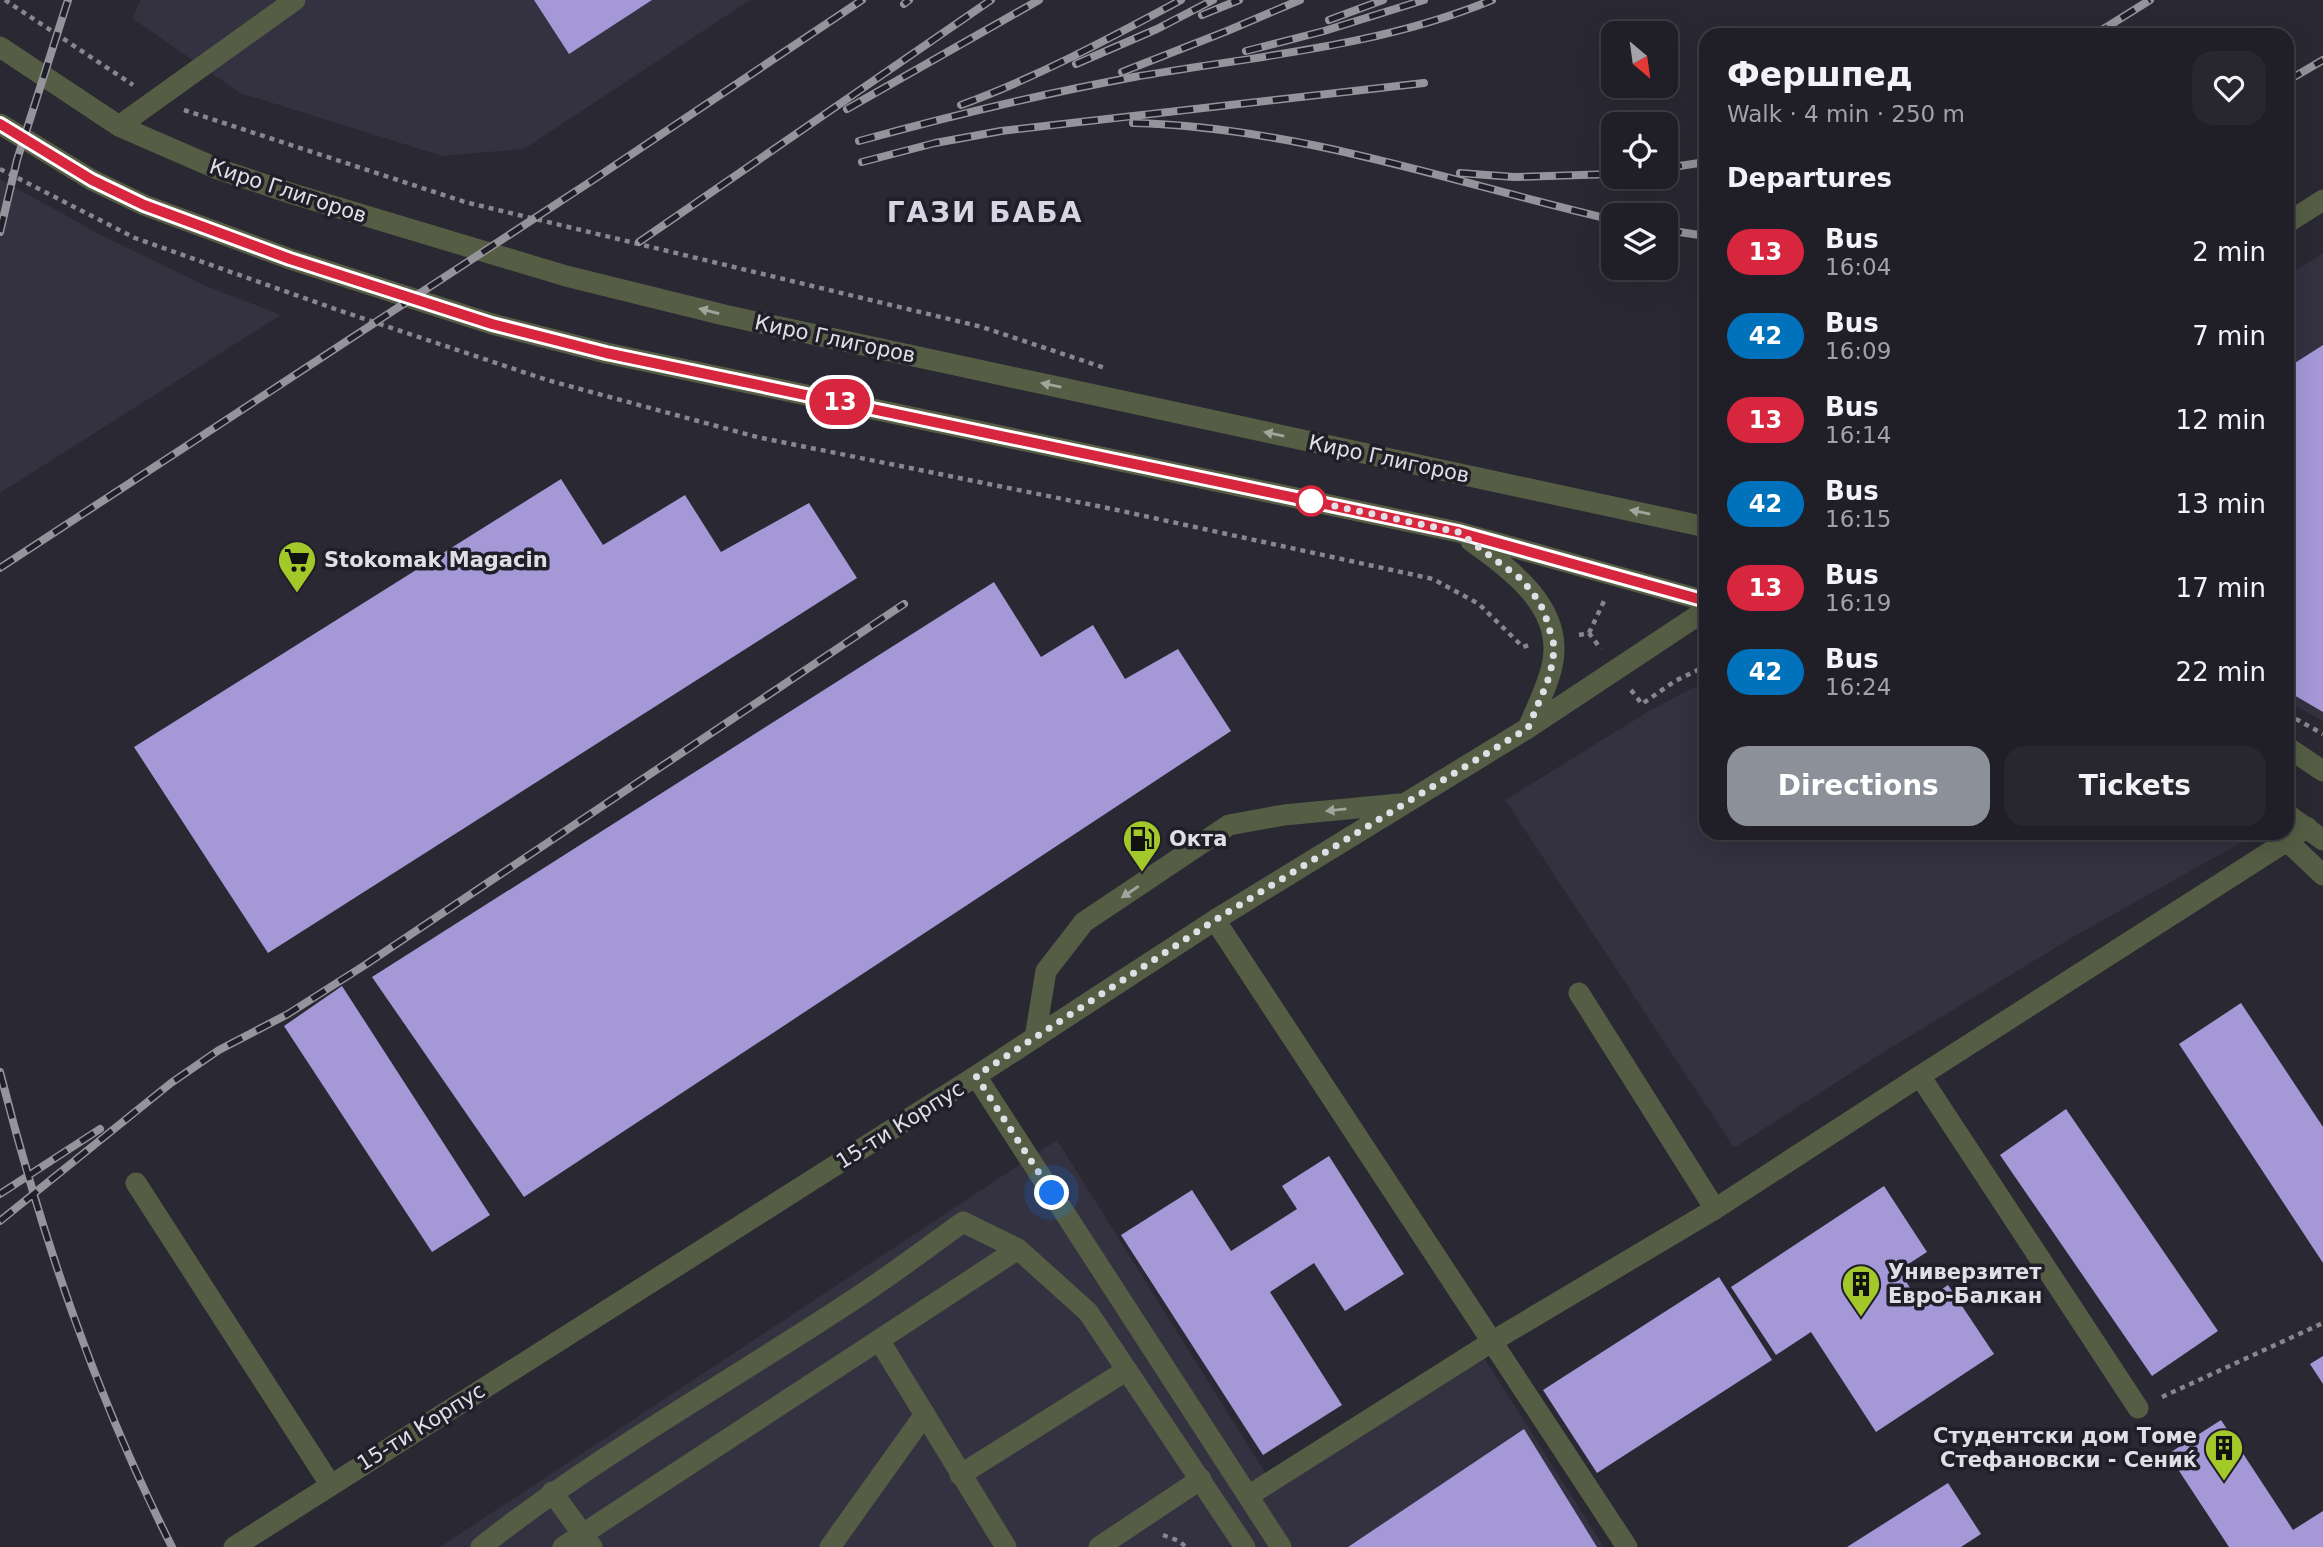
<!DOCTYPE html>
<html lang="en">
<head>
<meta charset="utf-8">
<style>
  :root { --surface:#201e26; --page:#28272e; --text:#f1f3f6; --muted:#a2a2a7; --line:#3d3c43; --accent:#8c9099 }
  body { margin:0; font-family:"DejaVu Sans",sans-serif; background:var(--page); color:var(--text); height:100vh; display:flex; flex-direction:column; font-size:26px; white-space:nowrap }
  * { box-sizing:border-box; margin:0 }
  p { font-size:23px; color:var(--muted) }
  .icon { flex:none; width:38px; height:38px; fill:none; stroke:currentColor; stroke-width:2; stroke-linecap:round; stroke-linejoin:round }
  .map { position:relative; flex:1; overflow:hidden }
  .panel { position:absolute; left:1699px; top:28px; width:595px; height:812px; display:flex; flex-direction:column; background:var(--surface); border-radius:21px; box-shadow:0 7px 28px #0002,0 0 0 2px var(--line) }
  .panel>* { flex:none }
  .badge { padding:0 14px; border-radius:23px; font-size:24px; line-height:46px }
  .needle { width:46px; rotate:151deg }
  .tools { position:absolute; left:1601px; top:21px; display:grid; gap:14px }
  .tools a { display:grid; place-items:center; width:77px; height:77px; border-radius:14px; background:var(--surface); box-shadow:0 7px 28px #0002,0 0 0 2px var(--line); font-size:35px }
  .you { position:absolute; width:35px; height:35px; margin:-18px; border:5px solid #fff; border-radius:50%; background:#1a73e8; box-shadow:0 0 0 10px #1a73e833 }
  .map>.badge { position:absolute; translate:-50% -50%; box-shadow:0 0 0 4px #fff }
  h2 { padding:0 28px; font-size:26px; line-height:63px }
  .round { display:grid; place-items:center; flex:none; width:74px; height:74px; border-radius:21px; background:var(--page) }
  .head { display:flex; align-items:center; justify-content:space-between; height:119px; padding:0 28px }
  h1 { font-size:33px; font-weight:700; line-height:52px }
  .cta { display:flex; gap:14px; margin-top:auto; padding:14px 28px }
  .cta a { flex:1; height:80px; border-radius:21px; background:var(--accent); color:#fff; font-size:28px; font-weight:700; line-height:80px; text-align:center }
  .cta a+a { background:var(--page); color:var(--text) }
  ul { padding:0; list-style:none }
  li { display:flex; align-items:center; gap:21px; height:84px; padding:0 28px }
  li div { flex:1 }
  li b { display:block; font-size:26px }
  li em { font-style:normal }
  li .badge { min-width:77px; font-weight:700; text-align:center }
  .map>svg:first-child { display:block }
  .built { fill:#343140 }
  .building { fill:#a498d7 }
  .lines { fill:none; stroke-linecap:round; stroke-linejoin:round }
  .path { stroke:#88868f; stroke-width:4.5; stroke-dasharray:5 5; stroke-linecap:butt }
  .minor { stroke:#555e44; stroke-width:21 }
  .rail-casing { stroke:#95949c; stroke-width:8 }
  .rail { stroke:#201e28; stroke-width:5; stroke-dasharray:16; stroke-linecap:butt }
  .oneway { fill:#a1a59d }
  .line-casing { stroke:#fff; stroke-width:16 }
  .line { stroke:#d7263d; stroke-width:10 }
  .walk { stroke:#e0dfe6; stroke-width:7; stroke-dasharray:0 12.6 }
  .stop-dot { fill:#fff; stroke:#d7263d; stroke-width:3.5 }
  .labels { text-anchor:middle; stroke-width:7; stroke-linejoin:round; paint-order:stroke }
  .street-label { font-size:21px; fill:#e0dfe6; stroke:#201e28 }
  .poi-label { font-size:21px; font-weight:bold; fill:#e0dfe6; stroke:#201e28; text-anchor:start }
  .district-label { font-size:28px; font-weight:bold; letter-spacing:2px; fill:#d7d5e3; stroke:#201e28 }
</style>
</head>
<body>
<div class="map">
<svg width="2323" height="1547" viewBox="0 0 2323 1547">
  <rect width="100%" height="100%" fill="#2a2832"/>
  <!-- built -->
  <path class="built" d="M141 0H750L524 149 442 156 240 93 132 18Z
    M0 179 99 234 206 286 281 315 0 493Z
    M2323 253V721L2287 701V276Z
    M1706 681V833H2240L2244 841 2073 937 1887 1050 1734 1148 1505 800 1649 711Z
    M1057 1140 1273 1485 1481 1353 1604 1547H440Z"/>
  <!-- building -->
  <path class="building" d="M534 0H652L569 54Z
    M2323 345V712L2287 691V368Z
    M561 479 603 545 685 495 721 552 809 503 857 578 268 953 134 747Z
    M994 582 1041 657 1093 625 1125 679 1178 649 1231 731 524 1197 372 977Z
    M342 986 490 1215 432 1252 284 1026Z
    M2241 1003 2323 1127V1263L2179 1044Z
    M2066 1109 2218 1331 2152 1376 2000 1155Z
    M1329 1156 1404 1274 1345 1311 1314 1263 1270 1292 1342 1405 1263 1455 1121 1235 1192 1190 1231 1251 1297 1209 1282 1186Z
    M1884 1186 1927 1252 1899 1270 1920 1304 1948 1285 1994 1354 1876 1432 1811 1332 1776 1355 1731 1287Z
    M1719 1277 1772 1360 1597 1473 1543 1390Z
    M2323 1356V1384L2310 1364Z
    M2221 1420 2293 1530 2323 1511V1547H2229L2168 1454Z
    M1524 1429 1597 1547H1348Z
    M1948 1483 1981 1534 1961 1547H1847Z"/>
  <g class="lines">
    <!-- path -->
    <path class="path" d="M5 0 133 85
      M184 110 465 202 982 327 1105 368
      M0 169 135 238 338 310 547 380 757 437 1117 510 1433 579 1479 604 1523 647 1529 645
      M1589 633 1605 599
      M1579 635 1589 633 1601 649
      M1631 690 1642 704 1675 681 1706 666
      M2287 714 2323 734
      M2162 1397 2323 1323
      M1163 1535 1179 1541 1186 1547"/>
    <!-- minor -->
    <path class="minor" d="M0 47 119 126 218 169 293 194 566 276 724 315 1706 527
      M0 124 92 180 144 205 290 259 492 324 606 353 1458 532 1706 601
      M119 126 295 0
      M2287 223 2323 200
      M1471 541C1510 569 1562 606 1553 661 1549 684 1537 706 1528 728
      M2287 747 2323 771
      M2287 814 2323 840
      M2307 827 2287 841 2323 875
      M1215 920 1627 1547
      M1579 993 1715 1209
      M1035 1038 1046 971 1084 922 1229 825 1284 815 1399 804
      M976 1076 1281 1547
      M1920 1076 2287 841
      M136 1183 330 1484
      M879 1340 1006 1547
      M960 1475 1127 1370
      M552 1492 592 1547
      M1248 1496 1493 1341 1715 1209 1920 1076 2138 1408
      M234 1547 976 1076 1215 920 1528 728 1706 610
      M481 1547C600 1453 733 1380 859 1296 894 1273 928 1247 963 1222L1018 1249 1088 1312 1245 1547
      M563 1547 1018 1249
      M830 1547 925 1414
      M1099 1547 1201 1479"/>
    <!-- rail casing -->
    <g class="rail-casing">
      <path id="rail" d="M904 4 909 0
        M1202 15 1239 0
        M1329 20 1383 0
        M2094 35 2150 0
        M1246 51 1324 31 1424 0
        M1076 64 1157 29 1213 0
        M1122 72 1227 31 1300 0
        M2287 81 2323 60
        M961 105C1038 77 1110 38 1181 0
        M847 109 1039 0
        M1133 123C1298 127 1454 183 1614 220
        M859 141C950 116 1041 94 1134 77 1255 56 1378 47 1492 0
        M862 162 935 143 1001 131 1424 83
        M1666 168 1706 162
        M1460 173 1514 177 1614 174
        M1666 230 1706 236
        M0 232 17 160 68 0
        M639 242 991 0
        M0 568 593 180 862 0
        M0 1072C42 1237 95 1394 172 1547
        M0 1194 100 1129
        M0 1221 171 1083 219 1050 288 1014 365 965 904 604"/>
    </g>
    <!-- rail -->
    <use href="#rail" class="rail"/>
  </g>
  <!-- one-way arrows -->
  <defs><path id="oneway-solid" d="M-6-.8H1V-3.2L6.5 0L1 3.2V.8H-6Z" transform="scale(1.75)"/></defs>
  <g class="oneway">
    <use href="#oneway-solid" transform="translate(709 311) rotate(-166)"/>
    <use href="#oneway-solid" transform="translate(1051 385) rotate(-168)"/>
    <use href="#oneway-solid" transform="translate(1274 434) rotate(-168)"/>
    <use href="#oneway-solid" transform="translate(1640 512) rotate(-168)"/>
    <use href="#oneway-solid" transform="translate(1336 810) rotate(174)"/>
    <use href="#oneway-solid" transform="translate(1130 892) rotate(146)"/>
  </g>
  <g class="lines">
    <!-- line casing -->
    <g class="line-casing">
      <path id="line" d="M0 124 92 180 144 205 290 259 492 324 606 353 1458 532 1706 601"/>
    </g>
    <!-- line -->
    <use href="#line" class="line"/>
    <!-- walk -->
    <path class="walk" d="M1052 1193 976 1076 1215 920 1528 728 1547 683 1553 661 1554 645 1544 611 1533 593 1520 578 1458 532 1311 501"/>
  </g>
  <!-- icons -->
  <defs>
    <g id="supermarket-pin" transform="scale(2.0125)"><path d="M0 17L-7.5 6A9.5 9.5 0 1 1 7.5 6Z" fill="#a2c929" stroke="#201e28"/><path d="M-6-5.5h2.5l.6 2H6L4.5 2H-2.5L-4.4-4H-6ZM-1.5 3.2a1.3 1.3 0 1 0 .1 0ZM3 3.2a1.3 1.3 0 1 0 .1 0Z" fill="#111"/></g>
    <g id="fuel-pin" transform="scale(2.0125)"><path d="M0 17L-7.5 6A9.5 9.5 0 1 1 7.5 6Z" fill="#a2c929" stroke="#201e28"/><path d="M-5.5-6h7V0h2V4h1.3V-2.5L3-4.5l.8-.8L6-3V5H2.5V1h-1V6h-7ZM-4.2-4.7v3.2H.2V-4.7Z" fill="#111"/></g>
    <g id="building-pin" transform="scale(2.0125)"><path d="M0 17L-7.5 6A9.5 9.5 0 1 1 7.5 6Z" fill="#a2c929" stroke="#201e28"/><path d="M-4-6H4V6H1V3H-1V6H-4ZM-2.5-4.3h1.7v1.8h-1.7ZM.8-4.3h1.7v1.8H.8ZM-2.5-1h1.7V.8h-1.7ZM.8-1h1.7V.8H.8Z" fill="#111"/></g>
  </defs>
  <g fill-rule="evenodd">
    <use href="#supermarket-pin" x="297" y="560"/>
    <use href="#fuel-pin" x="1142" y="839"/>
    <use href="#building-pin" x="1861" y="1284"/>
    <use href="#building-pin" x="2224" y="1448"/>
  </g>
  <!-- markers -->
  <circle class="stop-dot" cx="1311" cy="501" r="14"/>
  <g class="labels">
    <!-- street labels -->
    <g class="street-label">
      <text transform="translate(288 191) rotate(18)" y="7">Киро Глигоров</text>
      <text transform="translate(835 339) rotate(12)" y="7">Киро Глигоров</text>
      <text transform="translate(1389 459) rotate(12)" y="7">Киро Глигоров</text>
      <text transform="translate(900 1125) rotate(-32)" y="7">15-ти Корпус</text>
      <text transform="translate(421 1427) rotate(-32)" y="7">15-ти Корпус</text>
    </g>
    <!-- poi labels -->
    <g class="poi-label">
      <text x="324" y="567">Stokomak Magacin</text>
      <text x="1169" y="846">Окта</text>
      <text x="1888" y="1279">Универзитет<tspan x="1888" dy="24">Евро-Балкан</tspan></text>
      <text x="2197" y="1443" text-anchor="end">Студентски дом Томе<tspan x="2197" dy="24">Стефановски - Сениќ</tspan></text>
    </g>
    <!-- district labels -->
    <g class="district-label">
      <text x="985" y="222">ГАЗИ БАБА</text>
    </g>
  </g>
</svg>
<div class="tools">
<a><svg class="needle" viewBox="-14 -14 28 28"><path d="M0-13l5 13h-10z" fill="#e53935"/><path d="M0 13l5-13h-10z" fill="#a2a2a7"/></svg></a>
<a><svg class="icon" aria-label="locate" viewBox="0 0 24 24"><circle cx="12" cy="12" r="6"/><path d="M12 2v4M12 18v4M2 12h4M18 12h4"/></svg></a>
<a><svg class="icon" aria-label="layers" viewBox="0 0 24 24"><path d="M12 4l9 5-9 5-9-5zM3 14l9 5 9-5"/></svg></a>
</div>
<div class="you" style="left:1052px;top:1193px"></div>
<b class="badge" style="left:840px;top:402px;background:#d7263d;color:#fff">13</b>
<section class="panel">
<div class="head"><div><h1>Фершпед</h1><p>Walk · 4 min · 250 m</p></div><a class="round"><svg class="icon" aria-label="heart" viewBox="0 0 24 24"><path d="M12 20l-8-8c-3-5 5-10 8-4 3-6 11-1 8 4z"/></svg></a></div>
<h2>Departures</h2>
<ul>
<li><span class="badge" style="background:#d7263d;color:#fff">13</span><div><b>Bus</b><p>16:04</p></div><em>2 min</em></li>
<li><span class="badge" style="background:#0072bc;color:#fff">42</span><div><b>Bus</b><p>16:09</p></div><em>7 min</em></li>
<li><span class="badge" style="background:#d7263d;color:#fff">13</span><div><b>Bus</b><p>16:14</p></div><em>12 min</em></li>
<li><span class="badge" style="background:#0072bc;color:#fff">42</span><div><b>Bus</b><p>16:15</p></div><em>13 min</em></li>
<li><span class="badge" style="background:#d7263d;color:#fff">13</span><div><b>Bus</b><p>16:19</p></div><em>17 min</em></li>
<li><span class="badge" style="background:#0072bc;color:#fff">42</span><div><b>Bus</b><p>16:24</p></div><em>22 min</em></li>
</ul>
<div class="cta"><a>Directions</a><a>Tickets</a></div>
</section>
</div>
</body>
</html>
